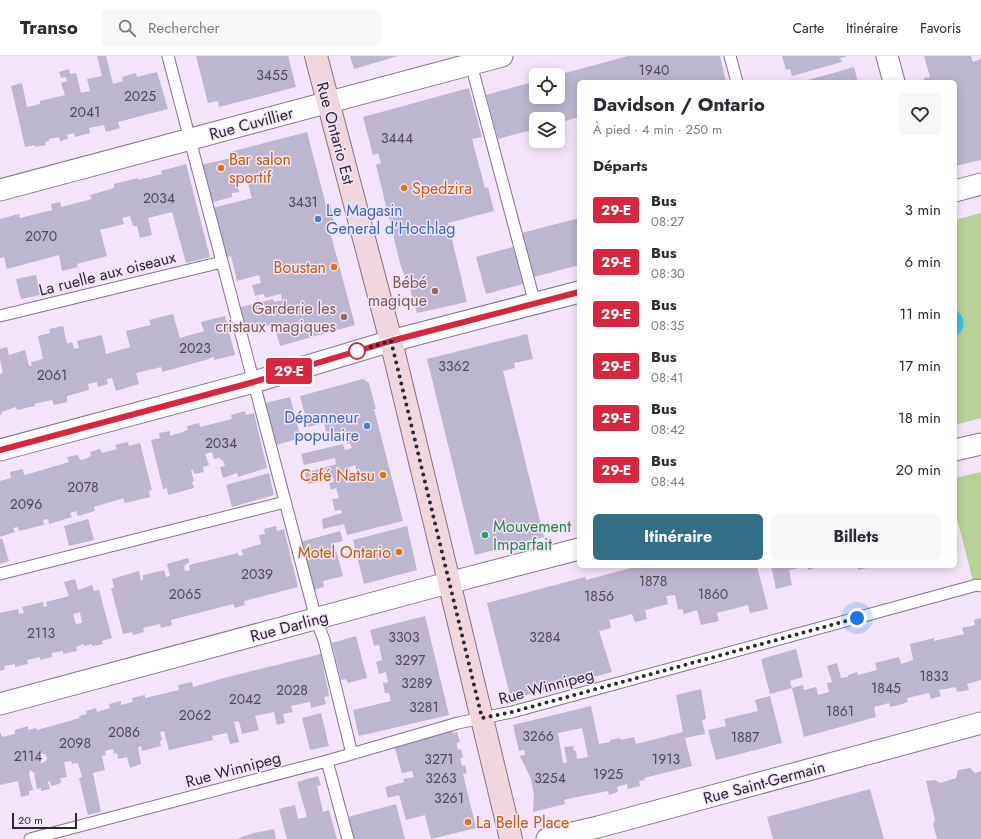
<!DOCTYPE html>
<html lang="fr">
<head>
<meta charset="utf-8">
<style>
  :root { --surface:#fff; --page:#f7f7f7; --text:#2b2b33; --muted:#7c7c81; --line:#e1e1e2; --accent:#326f86 }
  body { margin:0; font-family:Jost,sans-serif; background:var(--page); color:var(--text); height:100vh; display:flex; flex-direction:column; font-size:15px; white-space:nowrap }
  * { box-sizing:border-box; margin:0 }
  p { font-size:13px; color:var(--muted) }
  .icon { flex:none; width:22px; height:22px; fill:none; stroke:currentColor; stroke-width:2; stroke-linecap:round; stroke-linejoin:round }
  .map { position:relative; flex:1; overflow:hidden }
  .drawer { position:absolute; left:577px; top:24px; width:380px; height:488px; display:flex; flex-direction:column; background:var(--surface); border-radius:6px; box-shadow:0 2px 10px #0003 }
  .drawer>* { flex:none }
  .badge { padding:0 8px; border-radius:3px; font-size:14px; line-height:26px }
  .buttons { position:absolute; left:529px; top:12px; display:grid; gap:8px }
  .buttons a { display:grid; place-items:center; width:36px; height:36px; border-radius:6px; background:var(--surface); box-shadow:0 2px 10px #0003; font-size:20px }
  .scale { position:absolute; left:12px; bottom:10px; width:65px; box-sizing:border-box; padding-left:4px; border:2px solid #2d2730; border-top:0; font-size:11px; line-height:14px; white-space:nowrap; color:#2d2730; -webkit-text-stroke:3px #f4e4fa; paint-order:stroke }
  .you { position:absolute; width:20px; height:20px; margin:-10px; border:3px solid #fff; border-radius:50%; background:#1a73e8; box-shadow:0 0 0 6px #1a73e833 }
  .map>.badge { position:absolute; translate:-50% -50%; box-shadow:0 0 0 2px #fff }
  h2 { padding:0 16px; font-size:15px; line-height:36px }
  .round { display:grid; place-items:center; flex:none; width:42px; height:42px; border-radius:6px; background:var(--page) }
  .headline { display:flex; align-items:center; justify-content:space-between; height:68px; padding:0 16px }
  h1 { font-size:19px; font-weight:700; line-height:30px }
  .cta { display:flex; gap:8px; margin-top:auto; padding:8px 16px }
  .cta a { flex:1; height:46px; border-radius:6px; background:var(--accent); color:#fff; font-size:16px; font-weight:700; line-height:46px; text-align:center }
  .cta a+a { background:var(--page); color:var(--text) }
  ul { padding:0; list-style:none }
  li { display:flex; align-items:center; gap:12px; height:52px; padding:0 16px }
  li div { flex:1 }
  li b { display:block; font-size:15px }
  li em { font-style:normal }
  li .badge { min-width:44px; font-weight:700; text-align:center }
  header { display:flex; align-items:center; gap:24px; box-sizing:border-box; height:56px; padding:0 20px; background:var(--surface); border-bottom:1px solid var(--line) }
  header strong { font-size:19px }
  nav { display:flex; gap:22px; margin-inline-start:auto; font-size:14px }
  .search { width:280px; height:36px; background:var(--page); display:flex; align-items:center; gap:10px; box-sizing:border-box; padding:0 14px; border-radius:6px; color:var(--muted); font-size:15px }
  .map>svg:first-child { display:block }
  .green { fill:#b8d195 }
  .water { fill:#39c3ec }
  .building { fill:#bcb6ce; fill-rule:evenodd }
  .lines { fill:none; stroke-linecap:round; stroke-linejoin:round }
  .lane-casing { stroke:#837588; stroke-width:13 }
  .street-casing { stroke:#837588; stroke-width:23 }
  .secondary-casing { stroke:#837588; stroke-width:24 }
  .lane { stroke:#fff; stroke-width:11 }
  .street { stroke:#fff; stroke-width:21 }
  .secondary { stroke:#f0d7de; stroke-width:22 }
  .line-casing { stroke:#fff; stroke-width:9 }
  .line { stroke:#d7263d; stroke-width:6 }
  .walk { stroke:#2d2730; stroke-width:4; stroke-dasharray:0 7.2 }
  .food-dot { fill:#e8710a; stroke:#f4e4fa; stroke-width:1.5 }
  .shop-dot { fill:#3f7fe0; stroke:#f4e4fa; stroke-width:1.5 }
  .education-dot { fill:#8d6e63; stroke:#f4e4fa; stroke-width:1.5 }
  .stop-dot { fill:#fff; stroke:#d7263d; stroke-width:2 }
  .leisure-dot { fill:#2e9e5b; stroke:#f4e4fa; stroke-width:1.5 }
  .labels { text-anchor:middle; stroke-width:3; stroke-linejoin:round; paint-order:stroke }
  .number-label { font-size:14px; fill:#514b58 }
  .street-label { font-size:16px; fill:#2d2730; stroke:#f4e4fa }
  .food-label { font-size:16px; fill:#c56008; stroke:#f4e4fa; text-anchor:start }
  .shop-label { font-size:16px; fill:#366cbe; stroke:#f4e4fa; text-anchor:start }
  .education-label { font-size:16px; fill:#785e54; stroke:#f4e4fa; text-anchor:end }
  .leisure-label { font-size:16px; fill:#27864d; stroke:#f4e4fa; text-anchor:start }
</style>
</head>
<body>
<header>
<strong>Transo</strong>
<div class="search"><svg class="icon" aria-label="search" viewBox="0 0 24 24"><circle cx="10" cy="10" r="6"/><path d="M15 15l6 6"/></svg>Rechercher</div>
<nav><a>Carte</a><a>Itinéraire</a><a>Favoris</a></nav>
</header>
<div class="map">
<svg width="981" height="783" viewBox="0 0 981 783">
  <rect width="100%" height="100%" fill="#f4e4fa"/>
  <!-- green -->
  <path class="green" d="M981 157V362L955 369V164Z
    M981 416V523L973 525 955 455V422Z"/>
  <!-- water -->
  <path class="water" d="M955 253C966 261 967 274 955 281Z"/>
  <!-- building -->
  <path class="building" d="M97 0H106L113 28 123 25 122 21 136 17 137 21 157 16 168 53 118 66 120 72 106 76 104 69 89 72 90 77 75 81 74 77 67 79 68 83 60 85 59 81 49 83V85L45 86 46 89 35 91V89L25 91 11 30 22 27 27 51 40 48V45L65 39 61 27 67 25 66 21 61 22 59 16 69 13 70 18 76 17 81 37 90 35 87 23 102 20Z
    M196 0H288L296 31 219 51 218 45 208 47Z
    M350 0H398L354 13Z
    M628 0H720L726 26H579V61L558 67V63H536V73L498 83 486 39 536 25V41H558V19Z
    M782 0H846V1L840 2 842 6 792 20 790 13 786 14Z
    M924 0H971L973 6 981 3V104L955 110V26H925L924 22 930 21Z
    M854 11 858 26H801Z
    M469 32 482 81 472 83 485 132 488 131 494 155 448 167 467 246 417 257 410 233 401 211 376 109 381 107 378 97 373 99 363 61Z
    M307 76 326 149 330 148 334 167 328 168 355 269 280 290 274 268 243 275 237 252 273 243 274 246 282 244 281 238 265 242 264 238 255 240 252 229 261 227 259 219 237 225 231 200 224 202 213 152 252 142 247 124 237 126 239 136 232 137V141L210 147 201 109 231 102 230 96Z
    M186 108 210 201 186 207 172 156 148 162 152 179 140 182 137 170H133L130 160 122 162 124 168 100 174 107 200 77 208 78 211 62 215 59 199 7 213 4 201 0 202V163L19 158 20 162 52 154 51 148 60 146 61 151 92 143 90 139 114 132V128L138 122V124L162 118 161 115Z
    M579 162V209L534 221 522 177Z
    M513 191 523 228 486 238 476 201Z
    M36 219 40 239 21 243 16 223Z
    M173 258 180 282 204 275 201 266 225 260 235 299 214 304V301L210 302 209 303 162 316 161 311 136 317 139 328 116 335 112 322 107 323 108 328 98 331 97 326 88 328 89 334 67 340V346L54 349 52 344 34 348 35 350 17 354 16 351 1 356 2 358 0 359V318L3 317 0 304V293L7 291 9 299 25 294 29 310H32L31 306 43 303 38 280 50 277 49 273 63 270 67 288 72 286 74 293 79 292 77 285 102 279 106 298 130 291 126 275 151 269 149 264Z
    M527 278 533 303 514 307 515 312 503 315 544 481 475 499 427 303Z
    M363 323 369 327 376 353H374L403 465 347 479 344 468 323 473 322 463 342 457 341 454 335 455 332 443 339 442 336 432 331 434 329 427 334 426 333 422 308 428 305 417 336 408 335 402 304 409 301 398 343 388 345 394 352 392 350 387 347 388 344 375 327 380 324 367 308 371 300 340ZM355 409 357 416 350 417 349 411Z
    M290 341 301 382 276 389 265 347Z
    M245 355 246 359 254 357 267 412 238 421 237 417 223 422 220 411 225 410 223 405 219 402 214 403 212 396 205 398 209 409 203 411 204 416 194 418 193 414H191L194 425 192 426 194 432 168 439 167 432 163 433 151 384 160 382 159 377 170 375V380L188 374 187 370 199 367 200 371 232 363 231 359Z
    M128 386 129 390 140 387 152 434 149 435 150 441 125 447 123 442 121 443 97 450 94 451 95 455 78 460 76 455 70 457 72 461 49 468 48 463 43 464 44 469 19 475 18 471 13 472 15 476 0 481V425L11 422 10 416 23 413 24 419 32 417 69 406 67 401 78 399 80 404 85 403 91 400 90 396 100 393 102 397 117 393 115 389Z
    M269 417 274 439 232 451 226 429Z
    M88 463 94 484 69 490 64 470Z
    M276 470 277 475 284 473 298 531 244 545 245 549 235 552 233 548 171 564 172 569 161 572 160 568 143 572 144 576 133 579 132 576 123 578 111 532H114L112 523 139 515 141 525 143 524V519L164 514 166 521 170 520 167 508 188 502 189 506 184 510 185 515 190 514 189 509 238 497 239 500 243 499 241 494 261 488 259 479 265 478 264 473Z
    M407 470 417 514 364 528 353 484Z
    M340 475 343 485 334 487 343 520 323 525 324 531 313 534 300 486Z
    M2 482 9 505 0 508V483Z
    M638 510H757L768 553 750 557 748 549 717 557 719 565 701 569 697 554 684 558 682 553 678 554 675 539 666 540 668 548 645 554 647 563 635 566 632 558 609 564 611 572 599 575 612 616 511 643 487 547 585 521 586 524Z
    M771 510H804V511L789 514 792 529 776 533Z
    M807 510H823L808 514Z
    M857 510H871V511L858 514Z
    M75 523 78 534 92 529 94 535 99 534 112 582 102 585 103 588 92 590V588L84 590V588L76 591 77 595 63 598V595L52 597V601L40 604V601L27 604 28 608 15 611V608L4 610 5 613 0 615V557L18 553 19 558 24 557 22 551 43 546 44 551 47 550 46 546 69 540 64 526ZM80 556 82 567 76 568 73 558Z
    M425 560 449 659 359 680 353 654 391 645 389 637H385L383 627 388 626 386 616 379 618 376 606 382 604 379 589 374 590 370 574Z
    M981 562V624L967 628 969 634 957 636 956 631 939 634 941 640 931 643 929 637 907 642 908 646 899 649 890 651 889 647 874 651 876 661 804 681 792 632 803 629 804 634 816 631 818 639 829 636 827 627 832 626 827 610 837 607 841 622 848 621V619L857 616 858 619 877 614 875 607 899 601 901 608 913 604 910 588 934 582V585L964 578 962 572 975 569 974 564Z
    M356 580 367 622 348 627 346 623 341 624 332 587Z
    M796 593 803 621 790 625 792 632 770 638 761 603Z
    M321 598 329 640 324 641 326 648 311 652 310 646 291 650 293 656 283 658 285 667 277 669 274 656 255 660 259 674 242 678 239 665 234 666 239 686 230 688 227 677 212 680 213 684 169 694 164 675 160 676 162 684 160 685 161 690 142 695 141 690 138 691 141 708 130 712 127 701 118 703 117 697 114 698 113 693 105 695 106 699 102 700 105 714 93 717 101 756 88 759 79 722 82 721 78 707 72 708 71 705 64 706 67 721 60 722 61 726 59 728 51 730 50 725 48 726 50 733 41 735V732L37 733 34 717 30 714 29 718 33 734 29 735V739L21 741 18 725 0 729V676L2 681 15 678V674L28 670V674L36 672 37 674 80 662 79 660 87 658 86 655 96 652 97 656 110 652 109 648 121 645V649L133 646 132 642 145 639V642L179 634 178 629 192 626 193 631 224 622ZM42 697 46 699 47 703 44 706 41 707 39 698Z
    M701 633 706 663 702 664 705 678 685 682 692 710 644 722 645 724 639 725 640 730 628 733 627 728 617 731 618 736 609 739 608 735 572 742 564 744 565 748 533 756 534 740 531 723 520 700 525 699 524 694 519 695 513 669 591 650 599 688 610 686V684L620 682 621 684 634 681 636 688 683 676 676 639ZM582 672 588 701 577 703 576 695H574L573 690 564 691 567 706 563 707 558 677Z
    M770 640 782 687 716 704 708 674 726 670 724 663 758 655 755 644Z
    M321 657 329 690 310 694 302 662Z
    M452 675 453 677 457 676 460 686 457 687V690L458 694 461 693 463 701 460 703 461 706 462 710 465 709 467 717 463 718 476 772 431 783 425 759 406 764 399 739 388 742 385 731 404 726 403 723 414 721 412 715 402 717 394 689Z
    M970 712 975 717 981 715V783H937L933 768 935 764 926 725 935 724 940 727 956 722 958 714Z
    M318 720 321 729 317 730 323 756 329 754 337 783H287L279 753 295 749 298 763 307 761 297 726Z
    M870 733 884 783H773L767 761Z
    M396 748 405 783H354L348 761Z
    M274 773 276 783H236L254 777Z"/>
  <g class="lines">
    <!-- lane casing -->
    <g class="lane-casing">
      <path id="lane" d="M168 0 316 563 324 584 352 698
        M730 0 737 26
        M471 8 535 248
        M0 260 222 206
        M0 518 285 446
        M327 705 348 783
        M30 783 327 705 458 667 512 656 977 529 981 530"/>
    </g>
    <!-- street casing -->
    <g class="street-casing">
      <path id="street" d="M887 0 894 26
        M0 134 502 0
        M955 135 981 128
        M0 394 254 326 391 285 579 236
        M955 394 981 388
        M0 648 429 532 579 493
        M547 783 598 771 981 667"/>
    </g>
    <!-- secondary casing -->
    <g class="secondary-casing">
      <path id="secondary" d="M316 0 391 285 511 783"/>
    </g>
    <!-- lane -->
    <use href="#lane" class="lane"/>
    <!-- street -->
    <use href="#street" class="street"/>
    <!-- secondary -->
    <use href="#secondary" class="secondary"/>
  </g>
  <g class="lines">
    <!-- line casing -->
    <g class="line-casing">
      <path id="line" d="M0 394 254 326 391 285 579 236"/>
    </g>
    <!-- line -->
    <use href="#line" class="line"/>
    <!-- walk -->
    <path class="walk" d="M357 295 391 285 482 662 512 656 857 562"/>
  </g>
  <!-- markers -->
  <g class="food-dot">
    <circle cx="221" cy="112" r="4"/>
    <circle cx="404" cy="132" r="4"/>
    <circle cx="334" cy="211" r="4"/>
    <circle cx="383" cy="419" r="4"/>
    <circle cx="399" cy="496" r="4"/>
    <circle cx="468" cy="766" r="4"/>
  </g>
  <g class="shop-dot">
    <circle cx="318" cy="163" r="4"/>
    <circle cx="367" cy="370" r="4"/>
  </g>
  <g class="education-dot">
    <circle cx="435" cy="235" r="4"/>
    <circle cx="344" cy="261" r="4"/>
  </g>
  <circle class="stop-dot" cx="357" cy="295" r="8"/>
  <circle class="leisure-dot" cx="485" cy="479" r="4"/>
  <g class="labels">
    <!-- number labels -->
    <g class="number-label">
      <text x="654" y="19">1940</text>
      <text x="272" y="24">3455</text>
      <text x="140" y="45">2025</text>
      <text x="85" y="61">2041</text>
      <text x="397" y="87">3444</text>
      <text x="159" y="147">2034</text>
      <text x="303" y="151">3431</text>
      <text x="41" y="185">2070</text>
      <text x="195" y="297">2023</text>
      <text x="454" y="315">3362</text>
      <text x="52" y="324">2061</text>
      <text x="221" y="392">2034</text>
      <text x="83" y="436">2078</text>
      <text x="26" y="453">2096</text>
      <text x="257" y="523">2039</text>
      <text x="653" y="530">1878</text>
      <text x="185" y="543">2065</text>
      <text x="713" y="543">1860</text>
      <text x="599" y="545">1856</text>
      <text x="41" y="582">2113</text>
      <text x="404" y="586">3303</text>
      <text x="545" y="586">3284</text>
      <text x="410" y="609">3297</text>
      <text x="934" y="625">1833</text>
      <text x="417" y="632">3289</text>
      <text x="886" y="637">1845</text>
      <text x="292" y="639">2028</text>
      <text x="245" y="648">2042</text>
      <text x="424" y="656">3281</text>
      <text x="840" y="660">1861</text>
      <text x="195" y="664">2062</text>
      <text x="124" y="681">2086</text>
      <text x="538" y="685">3266</text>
      <text x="745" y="686">1887</text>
      <text x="75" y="692">2098</text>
      <text x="28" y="705">2114</text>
      <text x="439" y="708">3271</text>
      <text x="666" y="708">1913</text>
      <text x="608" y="723">1925</text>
      <text x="441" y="727">3263</text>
      <text x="550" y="727">3254</text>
      <text x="449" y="747">3261</text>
    </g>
    <!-- street labels -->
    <g class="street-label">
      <text transform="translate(251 67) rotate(-15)" y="6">Rue Cuvillier</text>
      <text transform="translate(336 77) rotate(75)" y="6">Rue Ontario Est</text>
      <text transform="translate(107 217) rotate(-14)" y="6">La ruelle aux oiseaux</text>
      <text transform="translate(289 570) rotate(-15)" y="6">Rue Darling</text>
      <text transform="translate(546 630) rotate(-15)" y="6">Rue Winnipeg</text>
      <text transform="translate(233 713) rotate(-15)" y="6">Rue Winnipeg</text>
      <text transform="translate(764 726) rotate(-15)" y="6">Rue Saint-Germain</text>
    </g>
    <!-- food labels -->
    <g class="food-label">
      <text x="229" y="109">Bar salon<tspan x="229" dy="18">sportif</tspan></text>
      <text x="412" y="138">Spedzira</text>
      <text x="326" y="217" text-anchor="end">Boustan</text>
      <text x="375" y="425" text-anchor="end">Café Natsu</text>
      <text x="391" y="502" text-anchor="end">Motel Ontario</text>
      <text x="476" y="772">La Belle Place</text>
    </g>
    <!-- shop labels -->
    <g class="shop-label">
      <text x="326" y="160">Le Magasin<tspan x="326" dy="18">General d'Hochlag</tspan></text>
      <text x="359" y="367" text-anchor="end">Dépanneur<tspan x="359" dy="18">populaire</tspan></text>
    </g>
    <!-- education labels -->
    <g class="education-label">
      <text x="427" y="232">Bébé<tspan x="427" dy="18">magique</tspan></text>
      <text x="336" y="258">Garderie les<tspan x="336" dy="18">cristaux magiques</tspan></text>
    </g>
    <!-- leisure labels -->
    <g class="leisure-label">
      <text x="493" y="476">Mouvement<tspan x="493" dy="18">Imparfait</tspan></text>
    </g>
  </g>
</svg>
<div class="buttons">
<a><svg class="icon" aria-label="locate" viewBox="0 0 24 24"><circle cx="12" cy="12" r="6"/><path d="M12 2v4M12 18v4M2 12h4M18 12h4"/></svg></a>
<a><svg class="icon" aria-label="layers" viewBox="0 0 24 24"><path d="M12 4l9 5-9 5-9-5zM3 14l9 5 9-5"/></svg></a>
</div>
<div class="scale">20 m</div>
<div class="you" style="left:857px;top:562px"></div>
<b class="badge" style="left:289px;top:315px;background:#d7263d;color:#fff">29-E</b>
<section class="drawer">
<div class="headline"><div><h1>Davidson / Ontario</h1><p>À pied · 4 min · 250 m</p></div><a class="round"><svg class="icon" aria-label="heart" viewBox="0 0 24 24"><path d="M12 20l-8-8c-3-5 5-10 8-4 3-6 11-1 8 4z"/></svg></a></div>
<h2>Départs</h2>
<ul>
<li><span class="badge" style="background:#d7263d;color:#fff">29-E</span><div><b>Bus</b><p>08:27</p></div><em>3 min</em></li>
<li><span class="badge" style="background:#d7263d;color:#fff">29-E</span><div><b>Bus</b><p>08:30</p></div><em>6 min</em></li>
<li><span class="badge" style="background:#d7263d;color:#fff">29-E</span><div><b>Bus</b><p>08:35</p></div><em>11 min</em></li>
<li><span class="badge" style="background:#d7263d;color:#fff">29-E</span><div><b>Bus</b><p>08:41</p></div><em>17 min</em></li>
<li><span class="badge" style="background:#d7263d;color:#fff">29-E</span><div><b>Bus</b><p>08:42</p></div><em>18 min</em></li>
<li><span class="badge" style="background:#d7263d;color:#fff">29-E</span><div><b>Bus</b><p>08:44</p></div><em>20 min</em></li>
</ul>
<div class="cta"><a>Itinéraire</a><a>Billets</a></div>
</section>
</div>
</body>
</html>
